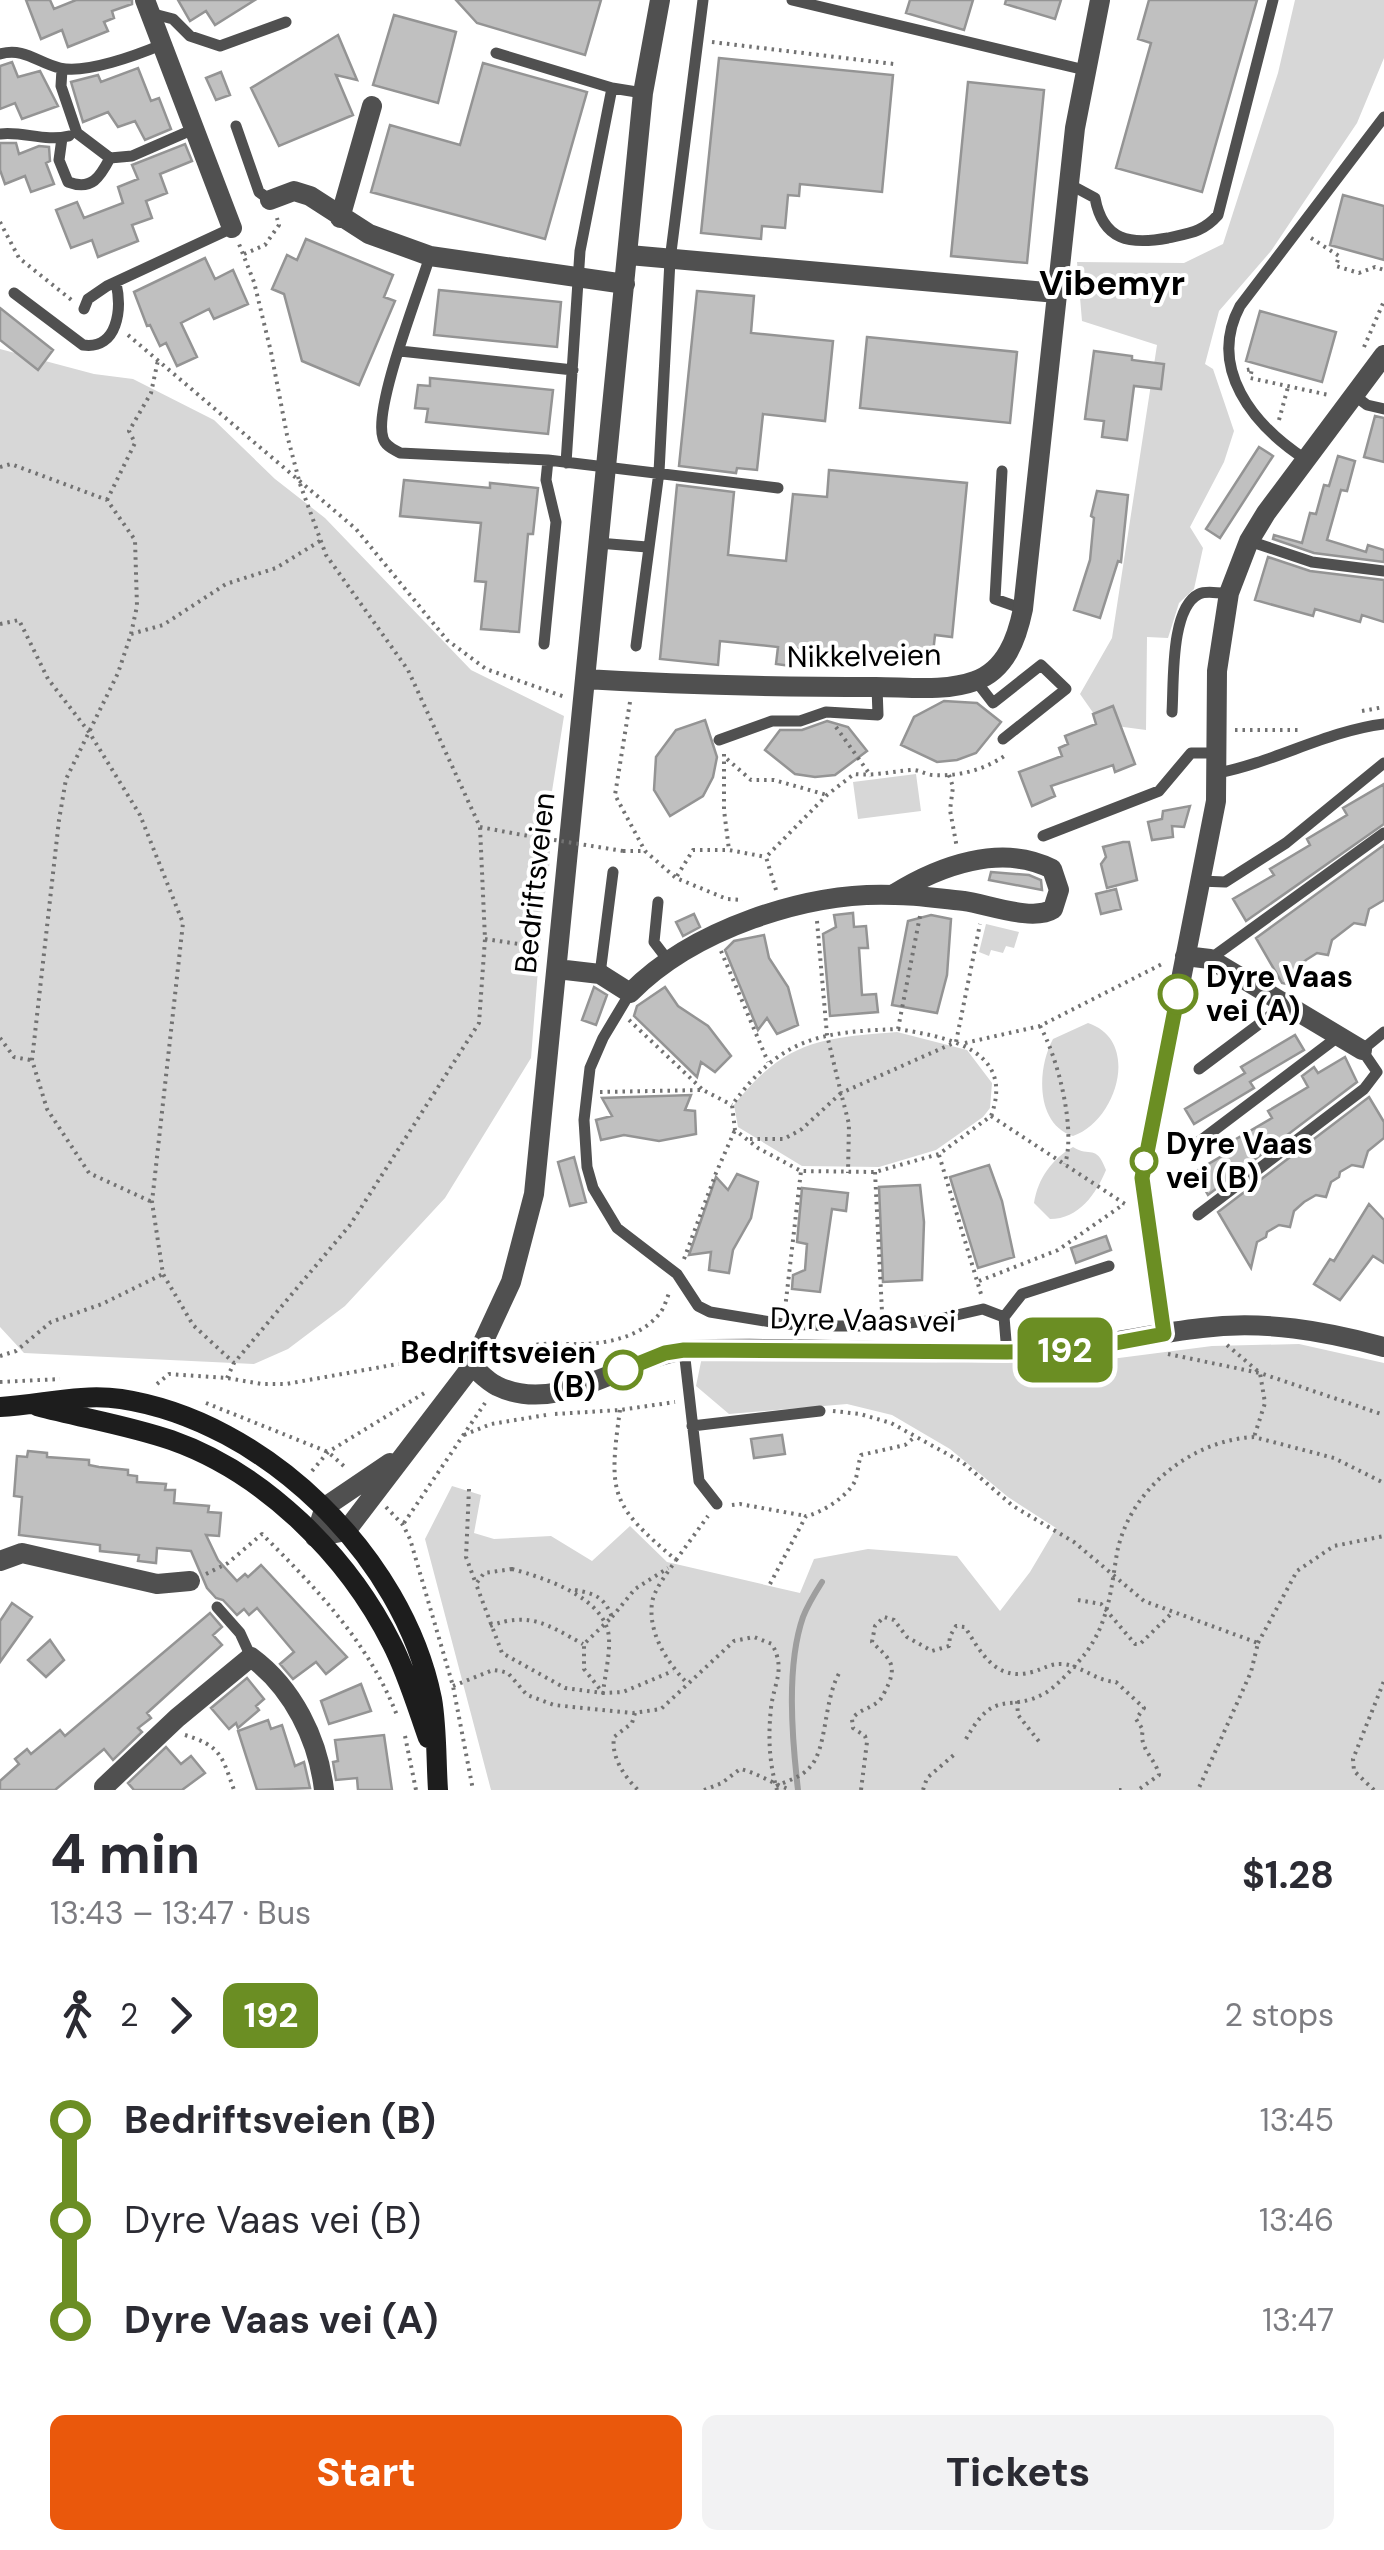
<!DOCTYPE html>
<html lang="en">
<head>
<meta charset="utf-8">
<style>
  :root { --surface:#fff; --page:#f2f2f3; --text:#2b2b33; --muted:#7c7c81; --accent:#ea580c }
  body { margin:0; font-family:"DM Sans",sans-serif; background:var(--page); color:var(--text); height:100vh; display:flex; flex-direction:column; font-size:38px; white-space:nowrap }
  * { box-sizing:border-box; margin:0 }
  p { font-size:32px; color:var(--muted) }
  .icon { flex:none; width:55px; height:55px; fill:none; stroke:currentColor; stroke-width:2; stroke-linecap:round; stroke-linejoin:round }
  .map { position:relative; height:1790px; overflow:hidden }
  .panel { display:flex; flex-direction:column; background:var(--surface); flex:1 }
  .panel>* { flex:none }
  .badge { padding:0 20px; border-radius:15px; font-size:35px; line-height:65px }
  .map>.badge { position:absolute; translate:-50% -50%; box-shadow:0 0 0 5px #fff }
  .legs { display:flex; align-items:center; gap:15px; height:110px; padding:0 50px; font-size:32px }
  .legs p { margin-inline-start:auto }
  .overview { display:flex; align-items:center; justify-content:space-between; height:170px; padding:0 50px }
  h1 { font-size:55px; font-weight:800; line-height:75px }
  .primary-button { display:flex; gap:20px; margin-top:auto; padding:20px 50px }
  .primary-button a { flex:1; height:115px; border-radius:15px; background:var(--accent); color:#fff; font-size:40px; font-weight:800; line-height:115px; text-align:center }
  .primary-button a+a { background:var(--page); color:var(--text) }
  ul { padding:0 50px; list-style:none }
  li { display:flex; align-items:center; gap:35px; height:100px; font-size:38px }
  li i { display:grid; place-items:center; width:15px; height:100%; margin:0 12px; background:currentColor }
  li i::after { content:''; width:25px; height:25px; margin:-12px; border:8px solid; border-radius:50%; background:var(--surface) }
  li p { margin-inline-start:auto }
  li:first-child i { background:linear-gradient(#0000 50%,currentColor 0) }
  li:last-child i { background:linear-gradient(currentColor 50%,#0000 0) }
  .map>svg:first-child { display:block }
  .green { fill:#d7d7d7 }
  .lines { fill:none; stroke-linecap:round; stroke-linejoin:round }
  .stream { stroke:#9e9e9e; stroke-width:6 }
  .building { fill:#c0c0c0; stroke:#949494; stroke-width:2.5 }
  .path { stroke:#727272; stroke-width:4; stroke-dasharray:2.5 5; stroke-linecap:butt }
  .lane { stroke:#505050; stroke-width:11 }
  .street { stroke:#505050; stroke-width:20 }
  .secondary { stroke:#1d1d1d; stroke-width:20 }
  .path-bridge { stroke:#727272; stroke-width:4; stroke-dasharray:2.5 5; stroke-linecap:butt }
  .line-1-casing { stroke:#fff; stroke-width:22 }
  .line-1 { stroke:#6b8e23; stroke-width:15 }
  .stop-1-dot { fill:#fff; stroke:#6b8e23; stroke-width:5 }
  .labels { text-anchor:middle; stroke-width:8; stroke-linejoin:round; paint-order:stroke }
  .street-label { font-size:30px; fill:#000; stroke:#fff }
  .stop-label { font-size:30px; font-weight:bold; fill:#000; stroke:#fff; text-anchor:start }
  .quarter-label { font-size:35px; font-weight:bold; fill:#000; stroke:#fff }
</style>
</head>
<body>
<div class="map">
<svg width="1384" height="1790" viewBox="0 0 1384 1790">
  <rect width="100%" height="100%" fill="#fff"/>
  <!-- green -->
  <path class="green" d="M1295 0H1384V58L1357 123 1271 251 1219 311 1205 364 1213 369 1234 431 1224 462 1190 527 1203 548 1194 589 1179 603 1168 638 1147 637 1146 730 1101 724 1080 694 1112 638 1157 345 1082 321 1077 262 1184 263 1223 244 1278 73Z
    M0 349 94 374 133 379 214 420 275 479 325 518 471 670 564 716 549 810 550 861 543 907 531 1058 445 1198 345 1306 288 1349 254 1364 24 1353 0 1327Z
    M916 774 921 811 858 819 853 782Z
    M986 924 1019 932 1014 948 1006 946 1003 953 991 950 989 956 979 952Z
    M1088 1023C1142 1041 1116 1122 1073 1136 1035 1124 1037 1068 1053 1039Z
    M897 1032 967 1050 992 1083 990 1108 983 1117 936 1150 879 1167 802 1166 738 1127 734 1105C785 1041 819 1038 897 1032Z
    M1073 1147C1090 1158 1096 1143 1106 1170 1096 1194 1079 1219 1050 1219L1034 1203C1038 1178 1052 1159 1073 1147Z
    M1299 1344 1384 1363V1790H491L425 1539 452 1486 481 1495 474 1533 494 1539 551 1536 592 1561 630 1526 667 1562 800 1593 814 1559 868 1549 957 1556 1000 1611 1030 1572 1056 1528 1008 1497 950 1449 892 1415 847 1404 729 1414 696 1386 702 1357 1080 1363 1212 1346Z"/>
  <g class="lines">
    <!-- stream -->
    <path class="stream" d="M798 1790C792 1738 786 1666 803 1617 808 1604 815 1593 822 1582"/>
  </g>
  <!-- building -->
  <path class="building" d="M26 0H50L54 9 76 0H132V4L112 11 114 18 104 22 108 31 68 47 62 30 41 39Z
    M178 0H255L215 25 206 11 190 21Z
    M456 0H601L585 55 477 23Z
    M910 0H973L964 30 906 13Z
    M1006 0H1061L1055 19 1005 4Z
    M1149 0H1257L1202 192 1116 168 1151 43 1138 39Z
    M394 15 456 32 438 103 373 85Z
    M338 35 357 80 336 75 353 115 279 146 251 88Z
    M719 58 893 75 882 192 800 184 799 196 788 195 785 228 762 226 761 239 701 233Z
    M12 62 18 77 40 71 58 106 22 119 15 103 0 109V66Z
    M483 63 587 92 545 239 371 192 390 125 460 145Z
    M138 68 151 101 159 98 171 129 145 140 135 121 118 127 108 112 83 122 71 82 98 75 101 82Z
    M221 72 230 95 216 100 206 78Z
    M968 82 1044 90 1027 263 951 256Z
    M0 143H16L19 154 39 146 49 147 50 161 46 163 54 184 31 192 25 176 5 184 0 170Z
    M185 144 192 161 160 174 167 193 146 201 152 218 132 225 138 241 98 257 92 240 71 248 56 210 77 202 84 218 123 203 118 187 138 179 132 165Z
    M1343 195 1384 206V260L1330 245Z
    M306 239 393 275 384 297 395 301 359 385 302 361 284 294 272 289 287 255 297 260Z
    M205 258 215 279 233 270 248 304 214 319 209 309 181 323 197 357 177 366 166 343 160 346 150 325 147 326 134 292Z
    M439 290 561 302 557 347 434 335Z
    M697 291 754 296 751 333 833 341 825 421 763 414 757 470 737 468 736 473 679 466Z
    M0 308 53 350 38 370 0 340Z
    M1260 311 1336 332 1322 382 1246 361Z
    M867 337 1017 352 1010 423 860 408Z
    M1094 351 1132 356V360L1164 364 1161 389 1134 386 1127 440 1102 437 1104 421 1085 419Z
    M430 378 553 390 548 434 426 422 428 409 415 408 418 385 430 386Z
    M1375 416 1384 418V462L1364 457Z
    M1259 447 1273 456 1220 538 1206 529Z
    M1338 456 1355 461 1347 491 1341 490 1327 540 1366 552 1368 545 1384 550V562L1314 553 1273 539 1274 535 1302 543 1310 513 1316 514 1324 485 1329 486Z
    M829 470 967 483 952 637 935 635 932 662 793 648 791 666 776 664 778 647 720 641 718 665 660 659 677 485 734 492 728 555 786 561 793 494 827 497Z
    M404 480 490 488V483L538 488 533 534H528L519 632 481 629 486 582 475 581 481 523 400 516Z
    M1097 491 1128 495 1121 562 1118 561 1100 618 1074 610 1090 560 1094 518 1091 516Z
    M1268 557 1310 571 1384 580V622L1362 615 1360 622 1315 609 1313 616 1255 600Z
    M944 701 977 703 1001 722 976 753 957 760 937 762 901 745 914 717Z
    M1113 706 1135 764 1115 772 1113 765 1051 786 1055 796 1032 806 1019 772 1062 756 1059 748 1068 744 1065 736 1096 724 1093 714Z
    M705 720 717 757 713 777 703 796 670 816 654 790 656 757 676 730Z
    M827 721 848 727 867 751 835 775 815 777 795 774 765 750 780 730H802Z
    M1384 784V824L1246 921 1233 899 1274 875 1270 869 1310 845 1307 839 1347 815 1343 808Z
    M1190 806 1184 827 1172 826 1173 837 1152 840 1148 822 1162 819 1163 811Z
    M1123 842H1129L1137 880 1107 888 1101 864 1106 857 1103 847Z
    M1384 845V900L1369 909 1365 925 1354 923 1332 940 1328 955 1317 953 1306 960 1296 969 1291 985 1282 983 1256 938Z
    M991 872 1029 875 1041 880 1042 890 989 880Z
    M1116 889 1121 909 1101 914 1096 894Z
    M853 913 854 927 866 926 868 948H859L862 995 876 994 878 1012 830 1016 823 934 836 927 834 915Z
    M694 914 700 927 683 936 676 922Z
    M931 915 951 919 947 975 937 1013 892 1005 908 921Z
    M764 935 769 958 788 987 798 1025 777 1034 767 1018 758 1030 725 950 734 941Z
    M594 987 607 995 596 1025 582 1020Z
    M665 987 678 1006 708 1026 731 1056 715 1072 701 1062 697 1077 634 1016 637 1006Z
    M1295 1035 1304 1050 1250 1082 1254 1088 1194 1124 1185 1109 1245 1073 1241 1067Z
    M1345 1057 1357 1082 1208 1195 1195 1172 1235 1148 1231 1142 1272 1118 1268 1111 1308 1087 1302 1076 1314 1067 1318 1073Z
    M691 1095 685 1110 695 1111 696 1134 659 1141 624 1135 601 1140 596 1120 612 1116 602 1098Z
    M1369 1097 1384 1122V1138L1368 1151 1363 1167 1352 1165 1340 1172 1339 1177 1331 1182 1326 1197 1316 1195 1304 1202 1294 1211 1290 1227 1279 1225 1267 1232 1266 1237 1257 1242 1251 1268 1218 1212Z
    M574 1157 586 1202 570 1206 558 1162Z
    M989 1165 1002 1201 1014 1257 978 1268 950 1177Z
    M737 1174 758 1182 751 1218 733 1250 729 1273 709 1270 711 1252 689 1255 716 1177 728 1190Z
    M920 1185 924 1222 922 1280 883 1282 879 1187Z
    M802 1188 848 1193 846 1211 832 1209 820 1292 792 1289 793 1275 805 1270 807 1244 797 1242Z
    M1369 1204 1384 1220V1263L1373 1256 1340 1300 1314 1284 1330 1259 1334 1261Z
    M1106 1236 1111 1250 1076 1263 1071 1248Z
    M782 1435 785 1454 754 1458 751 1439Z
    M28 1451 47 1453V1457L89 1460V1465L99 1467 128 1470V1475L137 1476V1482L166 1484 165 1490H175L174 1503 209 1506 208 1512 221 1513 219 1536 206 1535 218 1560 237 1581 245 1574 248 1577 261 1565 347 1657 326 1674 316 1662 293 1679 280 1664 294 1652 257 1608 249 1615 244 1609 237 1615 223 1600 216 1598 207 1588 191 1551 157 1548 156 1563 138 1561 139 1555 100 1551V1545L19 1535 22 1497 14 1496 17 1456 27 1457Z
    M12 1603 32 1617 0 1662V1621Z
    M210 1613 222 1627 213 1635 222 1645 147 1713 151 1718 138 1728 142 1732 113 1760 104 1749 55 1790H0V1781L19 1764 15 1759 27 1749 31 1754 60 1730 65 1736Z
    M50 1640 64 1660 46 1677 28 1660Z
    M247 1678 264 1699 256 1706 259 1710 238 1728 236 1723 229 1729 211 1708Z
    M361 1684 371 1711 329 1724 321 1701Z
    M268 1720 271 1729 282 1725 295 1766 304 1762 310 1788 257 1790 238 1731Z
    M384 1735 392 1790H358L357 1778 336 1780 333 1762 338 1761 335 1740Z
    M166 1747 181 1764 191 1756 205 1773 182 1790H134L128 1783Z"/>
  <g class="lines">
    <!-- path -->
    <path class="path" d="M712 42 894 64
      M0 222 19 258 74 302
      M1311 238 1339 256 1336 266 1359 273 1375 267 1384 270
      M244 254 265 245 279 225 277 218
      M128 335 356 529 447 640 486 669 565 697
      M1364 347 1384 301
      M1247 370 1252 369 1250 378 1329 395
      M1279 420 1288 387
      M0 467 11 464 107 500 135 540 137 606 131 634 118 673 66 779 59 820 32 1060 47 1109 89 1173 152 1202
      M107 500 135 443 129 431 151 393 158 360
      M0 624 19 620 48 679 89 732 140 815 183 923 152 1202 163 1274 193 1325 234 1363
      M131 634 163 625 226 584 276 568 320 541
      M630 702 615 795 645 851 676 878 727 899 743 900
      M1362 711 1384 707
      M836 727 871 776
      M1235 730H1300
      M724 754V810L729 850
      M727 759 751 780H774L827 795
      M949 775 953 787 950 810 957 848
      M480 827 517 834
      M623 851H643
      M677 876 693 850H729L766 857
      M776 890 766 857 827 795 854 774C873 776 890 772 910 770 918 769 924 774 932 775 959 777 987 769 1007 754
      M817 921 827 1035 841 1093 956 1042 980 924
      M485 939 539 947
      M721 951 768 1062
      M1040 1026C1058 1058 1076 1129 1065 1164
      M898 1029C946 1037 1016 1049 991 1116L939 1154 875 1172 801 1171 758 1148 735 1130 732 1105C781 1038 818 1032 898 1029Z
      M898 1029 920 916
      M0 1038 14 1057 30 1060
      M965 1043 1040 1026 1162 964
      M705 1091 732 1105
      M600 1092 703 1090 629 1020
      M991 1116 1125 1204
      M750 1139H784L802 1129 841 1093 849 1124 848 1173
      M939 1155 981 1294
      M875 1172 882 1312
      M684 1259 716 1173 735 1130
      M979 1281 1058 1250 1124 1204
      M785 1309 801 1171
      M1227 1345 1260 1373 1265 1403 1254 1437
      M501 1352 511 1354C530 1341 551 1344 573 1344 603 1345 641 1338 660 1313 665 1307 667 1297 670 1291
      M1168 1354 1260 1373 1384 1415
      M0 1356 16 1351 51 1322 102 1304 163 1274
      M227 1378 234 1363 350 1225 479 1023 485 939 480 827 408 670 326 555 300 484 287 435 271 352 254 282 239 244
      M0 1382 60 1379
      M157 1384 169 1374 227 1378 262 1384H286L415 1361 458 1347
      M206 1403 328 1452 346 1468
      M620 1410C608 1495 611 1505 676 1560 668 1572 654 1589 652 1603 648 1633 667 1662 686 1682
      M833 1411 860 1414 891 1423 962 1462 1013 1506 1074 1542 1144 1601 1258 1643 1251 1672 1198 1790
      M555 1414 620 1410 675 1402
      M464 1435 491 1424 546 1415
      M312 1471 328 1452 426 1392
      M469 1489 466 1557 476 1584
      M732 1505 740 1504 806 1516
      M386 1507 403 1525 410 1539 453 1686 473 1790
      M404 1523 485 1403
      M676 1560 708 1516
      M512 1569C544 1578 606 1597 609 1638 610 1655 605 1675 603 1693L565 1688 502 1653 476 1584 484 1573Z
      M206 1574 228 1563 262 1534C317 1589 370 1644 398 1718
      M770 1584 806 1516C822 1513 848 1496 855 1481 858 1473 858 1464 861 1455L905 1445 916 1436
      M575 1590C596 1594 604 1597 612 1617L584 1644V1669L603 1693 623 1692 673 1671
      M1078 1600 1101 1604 1135 1644H1140L1173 1612
      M612 1617 635 1589 668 1568
      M490 1626C530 1611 548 1625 583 1644
      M1258 1643 1297 1571 1334 1546 1384 1536
      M453 1686 493 1670 501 1671 508 1673 527 1695 554 1705 633 1713 661 1709 734 1641 754 1637 772 1644C786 1670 774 1682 771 1708 768 1737 769 1762 777 1790
      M1017 1701 1018 1715 1041 1744
      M635 1713 632 1723 614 1737C611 1757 624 1776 638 1790
      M185 1735C221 1746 222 1756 234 1790
      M405 1736 416 1790
      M966 1739C996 1685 1008 1715 1047 1692 1059 1684 1076 1665 1085 1654 1109 1622 1111 1589 1117 1553 1129 1490 1191 1440 1254 1437L1334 1458 1384 1483
      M776 1786C787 1781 802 1777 810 1767 828 1748 823 1698 841 1670
      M704 1790 722 1783 740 1769C758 1773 773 1784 791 1790
      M861 1790 867 1742 865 1736 853 1728 852 1719C859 1709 871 1709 880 1700 881 1699 888 1686 888 1685 898 1663 887 1657 872 1642L875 1626 884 1617 894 1620 907 1637 932 1651 949 1646 950 1636 956 1626 965 1627C981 1653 996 1682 1032 1672 1044 1669 1050 1663 1063 1664 1082 1666 1096 1681 1116 1682L1144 1708 1136 1719 1143 1730C1138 1748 1156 1759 1159 1775L1138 1790
      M923 1790 927 1778 956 1753
      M1119 1790H1126
      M1374 1790 1354 1771 1353 1759 1384 1681"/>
    <!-- lane -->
    <path class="lane" d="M792 0 1085 70
      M150 13 173 19 190 36 220 46 286 22
      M496 53 612 88 643 93
      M0 54C24 47 38 63 60 68 86 74 137 55 161 45
      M62 69 61 86 77 133 110 158 132 156 194 129
      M236 126 259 192 270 200
      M0 134C23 131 45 142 69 136
      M62 138 59 160 68 182C92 191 100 177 110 158
      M1069 184 1095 198C1103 241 1130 245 1168 238 1190 233 1203 232 1218 215L1273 0
      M430 256C419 292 373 408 383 438 385 446 393 449 400 453L548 460 778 488
      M14 293 83 345C118 350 122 309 116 283
      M84 309 88 299 107 286 232 228
      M400 351 573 370
      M1354 395 1367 405 1384 409
      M1305 459C1253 425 1207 368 1240 306L1384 117
      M566 463 580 251 612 88
      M1002 471 995 599 1023 609
      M1249 541 1312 562 1384 571
      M598 543 647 547
      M544 644 556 522 546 480 548 460
      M636 646 659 472 670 260 703 0
      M976 681 993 703 1041 665 1066 689 1003 739
      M1172 712C1174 683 1170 608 1199 594 1207 590 1219 594 1229 593
      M719 740 772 721H800L826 712 878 715 877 687
      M1218 773C1275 762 1327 731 1384 724
      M1043 836 1159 791 1191 753H1218
      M1200 881 1225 882 1286 843 1384 763
      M658 902 654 942 667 959
      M1210 959 1384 833
      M600 974 613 872
      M630 993 603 1038 590 1068 584 1120 587 1167 593 1188 617 1228 677 1274 698 1306 710 1312 783 1324 836 1326H883L935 1320 983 1309 1004 1317 1007 1353
      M1199 1069 1286 1004
      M1196 1144 1339 1036
      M1198 1215 1364 1089 1377 1072 1362 1050 1384 1032
      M1004 1317 1022 1294 1109 1266
      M684 1350 699 1481 717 1504
      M692 1426 820 1411
      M217 1607 240 1633 251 1657"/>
    <!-- street -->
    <path class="street" d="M145 0 232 228
      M270 200 294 191 310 196 369 234 430 256 625 284
      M340 218 372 106
      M629 255 1057 293
      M585 679C682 685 778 687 876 687 907 687 945 692 975 681 1006 670 1017 638 1023 609L1075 128 1100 0
      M1185 956 1210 959 1362 1050
      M557 969 600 974 630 993C692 930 806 891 895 895 918 895 941 899 964 901 987 904 1033 922 1053 909L1059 890 1052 869C1001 843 939 866 894 894
      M1164 1333 1142 1178 1216 801 1217 671 1229 593 1249 541 1266 513 1384 355
      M472 1366C480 1373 488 1382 497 1386 558 1416 625 1359 684 1350 801 1345 919 1356 1036 1351 1093 1349 1146 1334 1202 1328 1264 1320 1325 1331 1384 1347
      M315 1537 346 1531 472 1366 511 1282 534 1194 643 93 660 0
      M315 1537 325 1507 390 1463
      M0 1561 22 1553 157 1584 190 1581
      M106 1790 104 1787 177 1718 251 1657C293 1688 318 1739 324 1790"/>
    <!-- secondary -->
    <path class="secondary" d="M37 1406C82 1418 127 1425 171 1440 265 1473 348 1556 392 1644 407 1673 417 1707 428 1738
      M0 1407C41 1405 79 1393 121 1399 265 1421 403 1556 432 1699 437 1728 436 1760 438 1790"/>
    <!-- path-bridge -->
    <path class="path-bridge" d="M517 834 623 851"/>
  </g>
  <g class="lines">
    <!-- line-1 casing -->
    <g class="line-1-casing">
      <path id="line-1" d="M623 1370 665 1353 684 1350 1007 1352 1078 1350 1164 1334 1142 1178 1178 994"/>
    </g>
    <!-- line-1 -->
    <use href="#line-1" class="line-1"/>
  </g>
  <!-- markers -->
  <g class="stop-1-dot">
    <circle cx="1178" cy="994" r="18"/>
    <circle cx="1144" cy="1161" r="12"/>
    <circle cx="623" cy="1370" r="18"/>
  </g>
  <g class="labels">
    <!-- street labels -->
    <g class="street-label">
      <text transform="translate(864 656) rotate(-1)" y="10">Nikkelveien</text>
      <text transform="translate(535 883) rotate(-84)" y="10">Bedriftsveien</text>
      <text transform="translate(863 1320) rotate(1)" y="10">Dyre Vaas vei</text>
    </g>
    <!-- stop labels -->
    <g class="stop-label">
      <text x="1206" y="987">Dyre Vaas<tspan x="1206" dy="34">vei (A)</tspan></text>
      <text x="1166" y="1154">Dyre Vaas<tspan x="1166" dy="34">vei (B)</tspan></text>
      <text x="596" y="1363" text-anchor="end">Bedriftsveien<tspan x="596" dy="34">(B)</tspan></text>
    </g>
    <!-- quarter labels -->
    <g class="quarter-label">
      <text x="1112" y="295">Vibemyr</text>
    </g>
  </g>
</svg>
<b class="badge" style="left:1065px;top:1350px;background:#6b8e23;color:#fff">192</b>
</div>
<section class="panel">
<div class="overview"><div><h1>4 min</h1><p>13:43 – 13:47 · Bus</p></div><b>$1.28</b></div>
<div class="legs"><svg class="icon" aria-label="walk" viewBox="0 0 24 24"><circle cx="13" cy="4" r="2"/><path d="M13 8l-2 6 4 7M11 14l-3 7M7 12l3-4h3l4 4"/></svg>2<svg class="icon" aria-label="forward" viewBox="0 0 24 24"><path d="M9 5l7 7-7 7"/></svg><b class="badge" style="background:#6b8e23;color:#fff">192</b><p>2 stops</p></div>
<ul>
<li><i style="color:#6b8e23"></i><b>Bedriftsveien (B)</b><p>13:45</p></li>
<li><i style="color:#6b8e23"></i><span>Dyre Vaas vei (B)</span><p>13:46</p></li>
<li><i style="color:#6b8e23"></i><b>Dyre Vaas vei (A)</b><p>13:47</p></li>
</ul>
<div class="primary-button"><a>Start</a><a>Tickets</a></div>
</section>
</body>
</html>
